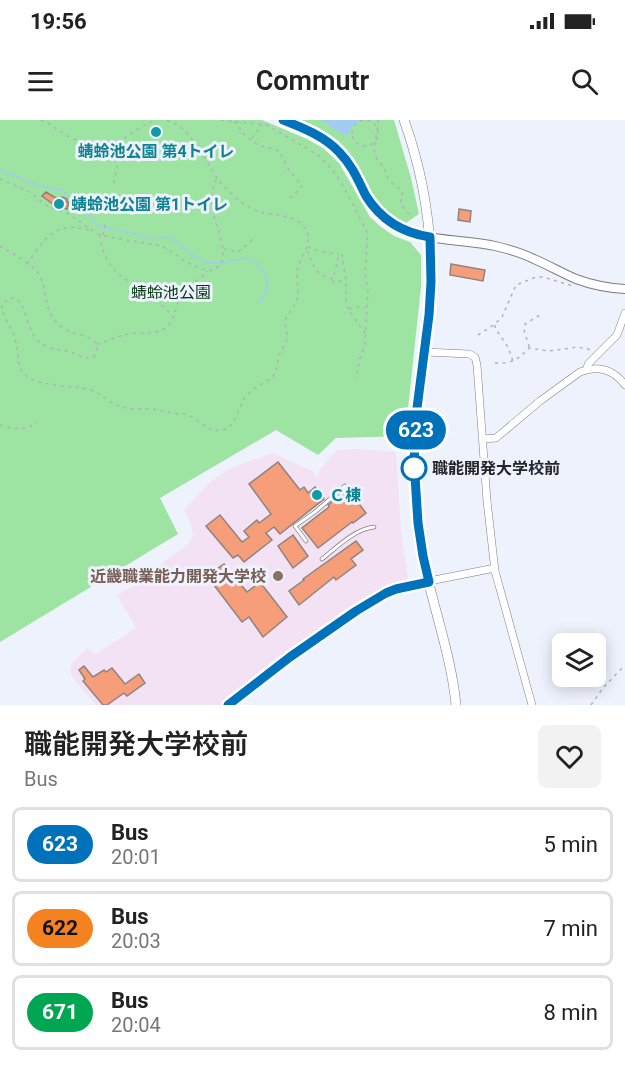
<!DOCTYPE html>
<html lang="en">
<head>
<meta charset="utf-8">
<style>
  :root { --surface:#fff; --page:#f2f2f2; --text:#222; --muted:#767676; --line:#e0e0e0 }
  body { margin:0; font-family:Roboto,"Noto Sans JP",sans-serif; background:var(--page); color:var(--text); height:100vh; display:flex; flex-direction:column; font-size:22px; white-space:nowrap }
  * { box-sizing:border-box; margin:0 }
  p { font-size:20px; color:var(--muted) }
  .icon { flex:none; width:33px; height:33px; fill:none; stroke:currentColor; stroke-width:2; stroke-linecap:round; stroke-linejoin:round }
  .map { position:relative; height:585px; overflow:hidden }
  .panel { display:flex; flex-direction:column; background:var(--surface); flex:1 }
  .panel>* { flex:none }
  .badge { padding:0 12px; border-radius:20px; font-size:21px; line-height:39px }
  .controls { position:absolute; left:552px; top:513px; display:grid; gap:12px }
  .controls a { display:grid; place-items:center; width:54px; height:54px; border-radius:9px; background:var(--surface); box-shadow:0 3px 15px #0003; font-size:30px }
  .map>.badge { position:absolute; translate:-50% -50%; box-shadow:0 0 0 3px #fff }
  .round { display:grid; place-items:center; flex:none; width:63px; height:63px; border-radius:9px; background:var(--page) }
  .head { display:flex; align-items:center; justify-content:space-between; height:102px; padding:0 24px }
  h1 { font-size:28px; font-weight:600; line-height:45px }
  ul { padding:0; list-style:none }
  li { display:flex; align-items:center; gap:18px; height:75px; margin:0 12px 9px; padding:0 12px; border:3px solid var(--line); border-radius:9px }
  li div { flex:1 }
  li b { display:block; font-size:22px }
  li em { font-style:normal }
  li .badge { min-width:66px; font-weight:700; text-align:center }
  .status { display:flex; justify-content:space-between; align-items:center; height:42px; padding:0 30px; background:var(--surface); direction:ltr }
  .status svg { height:16px; fill:currentColor }
  header { display:flex; justify-content:space-between; align-items:center; height:78px; padding:0 24px; background:var(--surface); font-size:27px; font-weight:600 }
  .map>svg:first-child { display:block }
  .education { fill:#f3e2f4 }
  .green { fill:#9de3a2 }
  .water { fill:#a3ccf3 }
  .lines { fill:none; stroke-linecap:round; stroke-linejoin:round }
  .stream { stroke:#a3ccf3; stroke-width:1.5 }
  .building { fill:#f69e79; stroke:#8e837f; stroke-width:1.5 }
  .service-casing { stroke:#7a7e87; stroke-width:4.5 }
  .minor-casing { stroke:#7a7e87; stroke-width:8 }
  .tertiary-casing { stroke:#7a7e87; stroke-width:10 }
  .secondary-casing { stroke:#7a7e87; stroke-width:10 }
  .path { stroke:#afb2bb; stroke-width:1.5; stroke-dasharray:3 4.5; stroke-linecap:butt }
  .service { stroke:#fff; stroke-width:3 }
  .minor { stroke:#fff; stroke-width:7 }
  .tertiary { stroke:#fff; stroke-width:8 }
  .secondary { stroke:#fff; stroke-width:9 }
  .line-casing { stroke:#fff; stroke-width:14 }
  .line { stroke:#0072bc; stroke-width:9 }
  .culture-dot { fill:#0f9aa8; stroke:#eef2fd; stroke-width:2 }
  .stop-dot { fill:#fff; stroke:#0072bc; stroke-width:3 }
  .education-dot { fill:#8d6e63; stroke:#eef2fd; stroke-width:2 }
  .labels { text-anchor:middle; stroke-width:6; stroke-linejoin:round; paint-order:stroke }
  .culture-label { font-size:16px; font-weight:bold; fill:#0d838f; stroke:#eef2fd; text-anchor:start }
  .park-label { font-size:16px; fill:#01370d; stroke:#eef2fd }
  .stop-label { font-size:16px; font-weight:bold; fill:#24262a; stroke:#eef2fd; text-anchor:start }
  .education-label { font-size:16px; font-weight:bold; fill:#785e54; stroke:#eef2fd; text-anchor:end }
</style>
</head>
<body>
<div class="status"><b>19:56</b><svg viewBox="0 0 49 12"><path d="M0 12V9h3v3zM5 12V6h3v6zM10 12V3h3v9zM15 12V0h3v12zM26 1h20v11H26zM47 4h2v5h-2z"/></svg></div>
<header><svg class="icon" aria-label="menu" viewBox="0 0 24 24"><path d="M4 6h16M4 12h16M4 18h16"/></svg>Commutr<svg class="icon" aria-label="search" viewBox="0 0 24 24"><circle cx="10" cy="10" r="6"/><path d="M15 15l6 6"/></svg></header>
<div class="map">
<svg width="625" height="585" viewBox="0 0 625 585">
  <rect width="100%" height="100%" fill="#eef2fd"/>
  <!-- education -->
  <path class="education" d="M359 329 396 332 401 412 408 459 378 471 351 489 302 523 223 585H96L76 562 70 552 72 543 87 528 95 534 136 508 117 475 145 459 170 437 188 424 193 416 191 404 184 390 209 363 228 349 273 333 312 351 318 358 319 351 324 344 337 330Z"/>
  <!-- green -->
  <path class="green" d="M0 0H262L307 19 323 28 339 43 370 97 381 107 394 116 410 122 421 135V167L405 316 336 318 318 335 276 310 160 378 178 414 0 522Z
    M301 0H394L411 58 419 94 406 103C398 98 389 94 383 87 367 71 362 48 348 31 335 16 319 7 301 0Z"/>
  <!-- water -->
  <path class="water" d="M320 0H361L351 7 348 15C339 15 330 4 320 0Z"/>
  <g class="lines">
    <!-- stream -->
    <path class="stream" d="M0 50 37 65 63 71 80 86 96 104 103 108 118 110 150 118 167 117 174 120 195 137 206 142 220 143 241 139 251 140 257 142 266 156 268 165 266 172 259 184"/>
  </g>
  <!-- building -->
  <path class="building" d="M46 72 54 77 61 80 62 77 67 79V82H69L67 89 53 84 42 76Z
    M459 89 471 91 470 102 458 100Z
    M451 144 485 150 483 161 450 155Z
    M278 342 300 370 304 367 308 373 315 367 324 379 280 414 274 407 266 413 272 420 244 442 238 435 233 438 206 406 220 395 242 422 249 417 244 411 257 400 259 403 271 394 249 364Z
    M348 369 366 393 353 403 352 402 318 428 302 408 329 387 328 385Z
    M293 415 308 436 293 448 278 426Z
    M356 421 363 430 351 439 356 445 336 460 334 457 299 485 289 471 304 460 303 459Z
    M224 444 247 472 260 462 287 497 263 517 249 497 242 502 207 456Z
    M84 546 93 557 104 550 106 552 112 548 125 564 139 554 145 563 127 576 124 573 107 585H103L83 561 85 559 79 550Z"/>
  <g class="lines">
    <!-- service casing -->
    <g class="service-casing">
      <path id="service" d="M306 421 295 406 315 392 345 366
        M322 439C337 427 355 409 374 407"/>
    </g>
    <!-- minor casing -->
    <g class="minor-casing">
      <path id="minor" d="M425 232 469 234 475 237 477 245 487 381 495 451 532 585
        M587 249 588 244 617 215 625 193
        M482 319 496 318 540 281 580 252C598 245 613 249 625 265
        M228 585 290 537 329 509 386 473 404 466 495 448"/>
    </g>
    <!-- tertiary casing -->
    <g class="tertiary-casing">
      <path id="tertiary" d="M283 0C310 11 337 22 352 49 363 66 369 86 385 99 413 123 460 118 495 126 508 129 522 133 534 139 548 145 562 153 576 159 592 165 608 168 625 169"/>
    </g>
    <!-- secondary casing -->
    <g class="secondary-casing">
      <path id="secondary" d="M404 0C427 64 435 130 429 197 424 252 412 306 415 361 416 394 421 428 428 460 438 501 452 543 456 585"/>
    </g>
    <!-- path -->
    <path class="path" d="M41 0C49 3 54 7 61 12 76 22 97 29 115 22 130 17 141 4 157 0
      M221 0 267 5 318 35C341 54 352 85 366 110 370 128 361 149 368 167L365 225 360 238 356 259
      M378 0C379 12 371 26 376 37 377 42 382 44 384 48 386 52 386 57 390 61 397 69 407 67 400 83L412 98
      M352 13a13 13 0 1 1 26 0a13 13 0 1 1-26 0Z
      M234 2 239 6 241 12 258 25 279 31 289 50 302 65 301 68 289 79
      M252 18 262 5
      M0 59 28 71 49 87 69 94 97 114 114 118 162 126 172 132 186 142 207 151C238 147 215 108 213 91 211 80 212 67 217 58
      M114 63 118 41 131 27 118 21
      M100 115C100 121 102 127 104 133 113 157 130 160 148 174 157 181 165 188 173 196
      M103 115 105 105
      M0 126C11 133 31 143 38 153 48 168 43 187 55 201 60 206 65 210 71 212 84 217 104 217 94 237 84 240 80 236 71 232 62 229 53 231 44 225 23 213 30 186 15 178L8 179 2 184V191L15 217 20 248C29 269 72 264 91 270 102 274 110 284 122 287 132 290 140 288 150 289 157 289 164 292 172 293 176 294 181 293 185 294 200 298 208 316 226 309 236 305 239 284 247 275 254 266 271 262 275 253 278 248 277 242 279 236 281 229 288 223 287 215 287 210 285 206 285 202 286 194 294 189 296 182 300 172 296 161 297 151 300 136 315 123 305 108 296 94 274 96 260 92 251 89 243 84 236 78 231 73 225 68 220 62 205 42 191 4 164 0
      M308 127C318 131 328 133 338 134
      M224 129 238 132 254 118
      M307 131 309 133C313 147 317 156 333 159L339 135H342L346 161V184L350 192 365 213
      M27 144C45 118 54 101 89 110
      M333 160V162L346 161
      M349 189 358 187 365 188
      M495 205V208L508 227 513 241
      M478 215 495 204 502 197 516 165 536 157H543L573 166
      M97 224C106 222 115 217 124 215 140 210 160 218 171 202 177 193 176 181 183 172 189 163 202 160 207 151
      M529 227C528 219 522 212 525 204L540 195
      M495 243C510 244 518 240 529 228L549 231 578 227 592 230
      M0 305C13 310 26 311 37 302
      M591 585 603 568 625 545"/>
    <!-- service -->
    <use href="#service" class="service"/>
    <!-- minor -->
    <use href="#minor" class="minor"/>
    <!-- tertiary -->
    <use href="#tertiary" class="tertiary"/>
    <!-- secondary -->
    <use href="#secondary" class="secondary"/>
  </g>
  <g class="lines">
    <!-- line casing -->
    <g class="line-casing">
      <path id="line" d="M228 585 290 537 356 491 386 473 396 469 429 462 423 436 418 403 414 341 417 288 429 195 431 162 430 117C403 113 381 100 366 76 358 60 352 45 339 32 324 16 303 8 283 0"/>
    </g>
    <!-- line -->
    <use href="#line" class="line"/>
  </g>
  <!-- markers -->
  <g class="culture-dot">
    <circle cx="156" cy="12" r="6"/>
    <circle cx="59" cy="84" r="6"/>
    <circle cx="317" cy="375" r="6"/>
  </g>
  <circle class="stop-dot" cx="414" cy="348" r="12"/>
  <circle class="education-dot" cx="278" cy="456" r="6"/>
  <g class="labels">
    <!-- culture labels -->
    <g class="culture-label">
      <text x="156" y="37" text-anchor="middle">蜻蛉池公園 第4トイレ</text>
      <text x="71" y="90">蜻蛉池公園 第1トイレ</text>
      <text x="329" y="381">Ｃ棟</text>
    </g>
    <!-- park labels -->
    <g class="park-label">
      <text x="171" y="178">蜻蛉池公園</text>
    </g>
    <!-- stop labels -->
    <g class="stop-label">
      <text x="432" y="354">職能開発大学校前</text>
    </g>
    <!-- education labels -->
    <g class="education-label">
      <text x="266" y="462">近畿職業能力開発大学校</text>
    </g>
  </g>
</svg>
<div class="controls">
<a><svg class="icon" aria-label="layers" viewBox="0 0 24 24"><path d="M12 4l9 5-9 5-9-5zM3 14l9 5 9-5"/></svg></a>
</div>
<b class="badge" style="left:416px;top:310px;background:#0072bc;color:#fff">623</b>
</div>
<section class="panel">
<div class="head"><div><h1>職能開発大学校前</h1><p>Bus</p></div><a class="round"><svg class="icon" aria-label="heart" viewBox="0 0 24 24"><path d="M12 20l-8-8c-3-5 5-10 8-4 3-6 11-1 8 4z"/></svg></a></div>
<ul>
<li><span class="badge" style="background:#0072bc;color:#fff">623</span><div><b>Bus</b><p>20:01</p></div><em>5 min</em></li>
<li><span class="badge" style="background:#f58220;color:#111">622</span><div><b>Bus</b><p>20:03</p></div><em>7 min</em></li>
<li><span class="badge" style="background:#00a651;color:#fff">671</span><div><b>Bus</b><p>20:04</p></div><em>8 min</em></li>
</ul>
</section>
</body>
</html>
